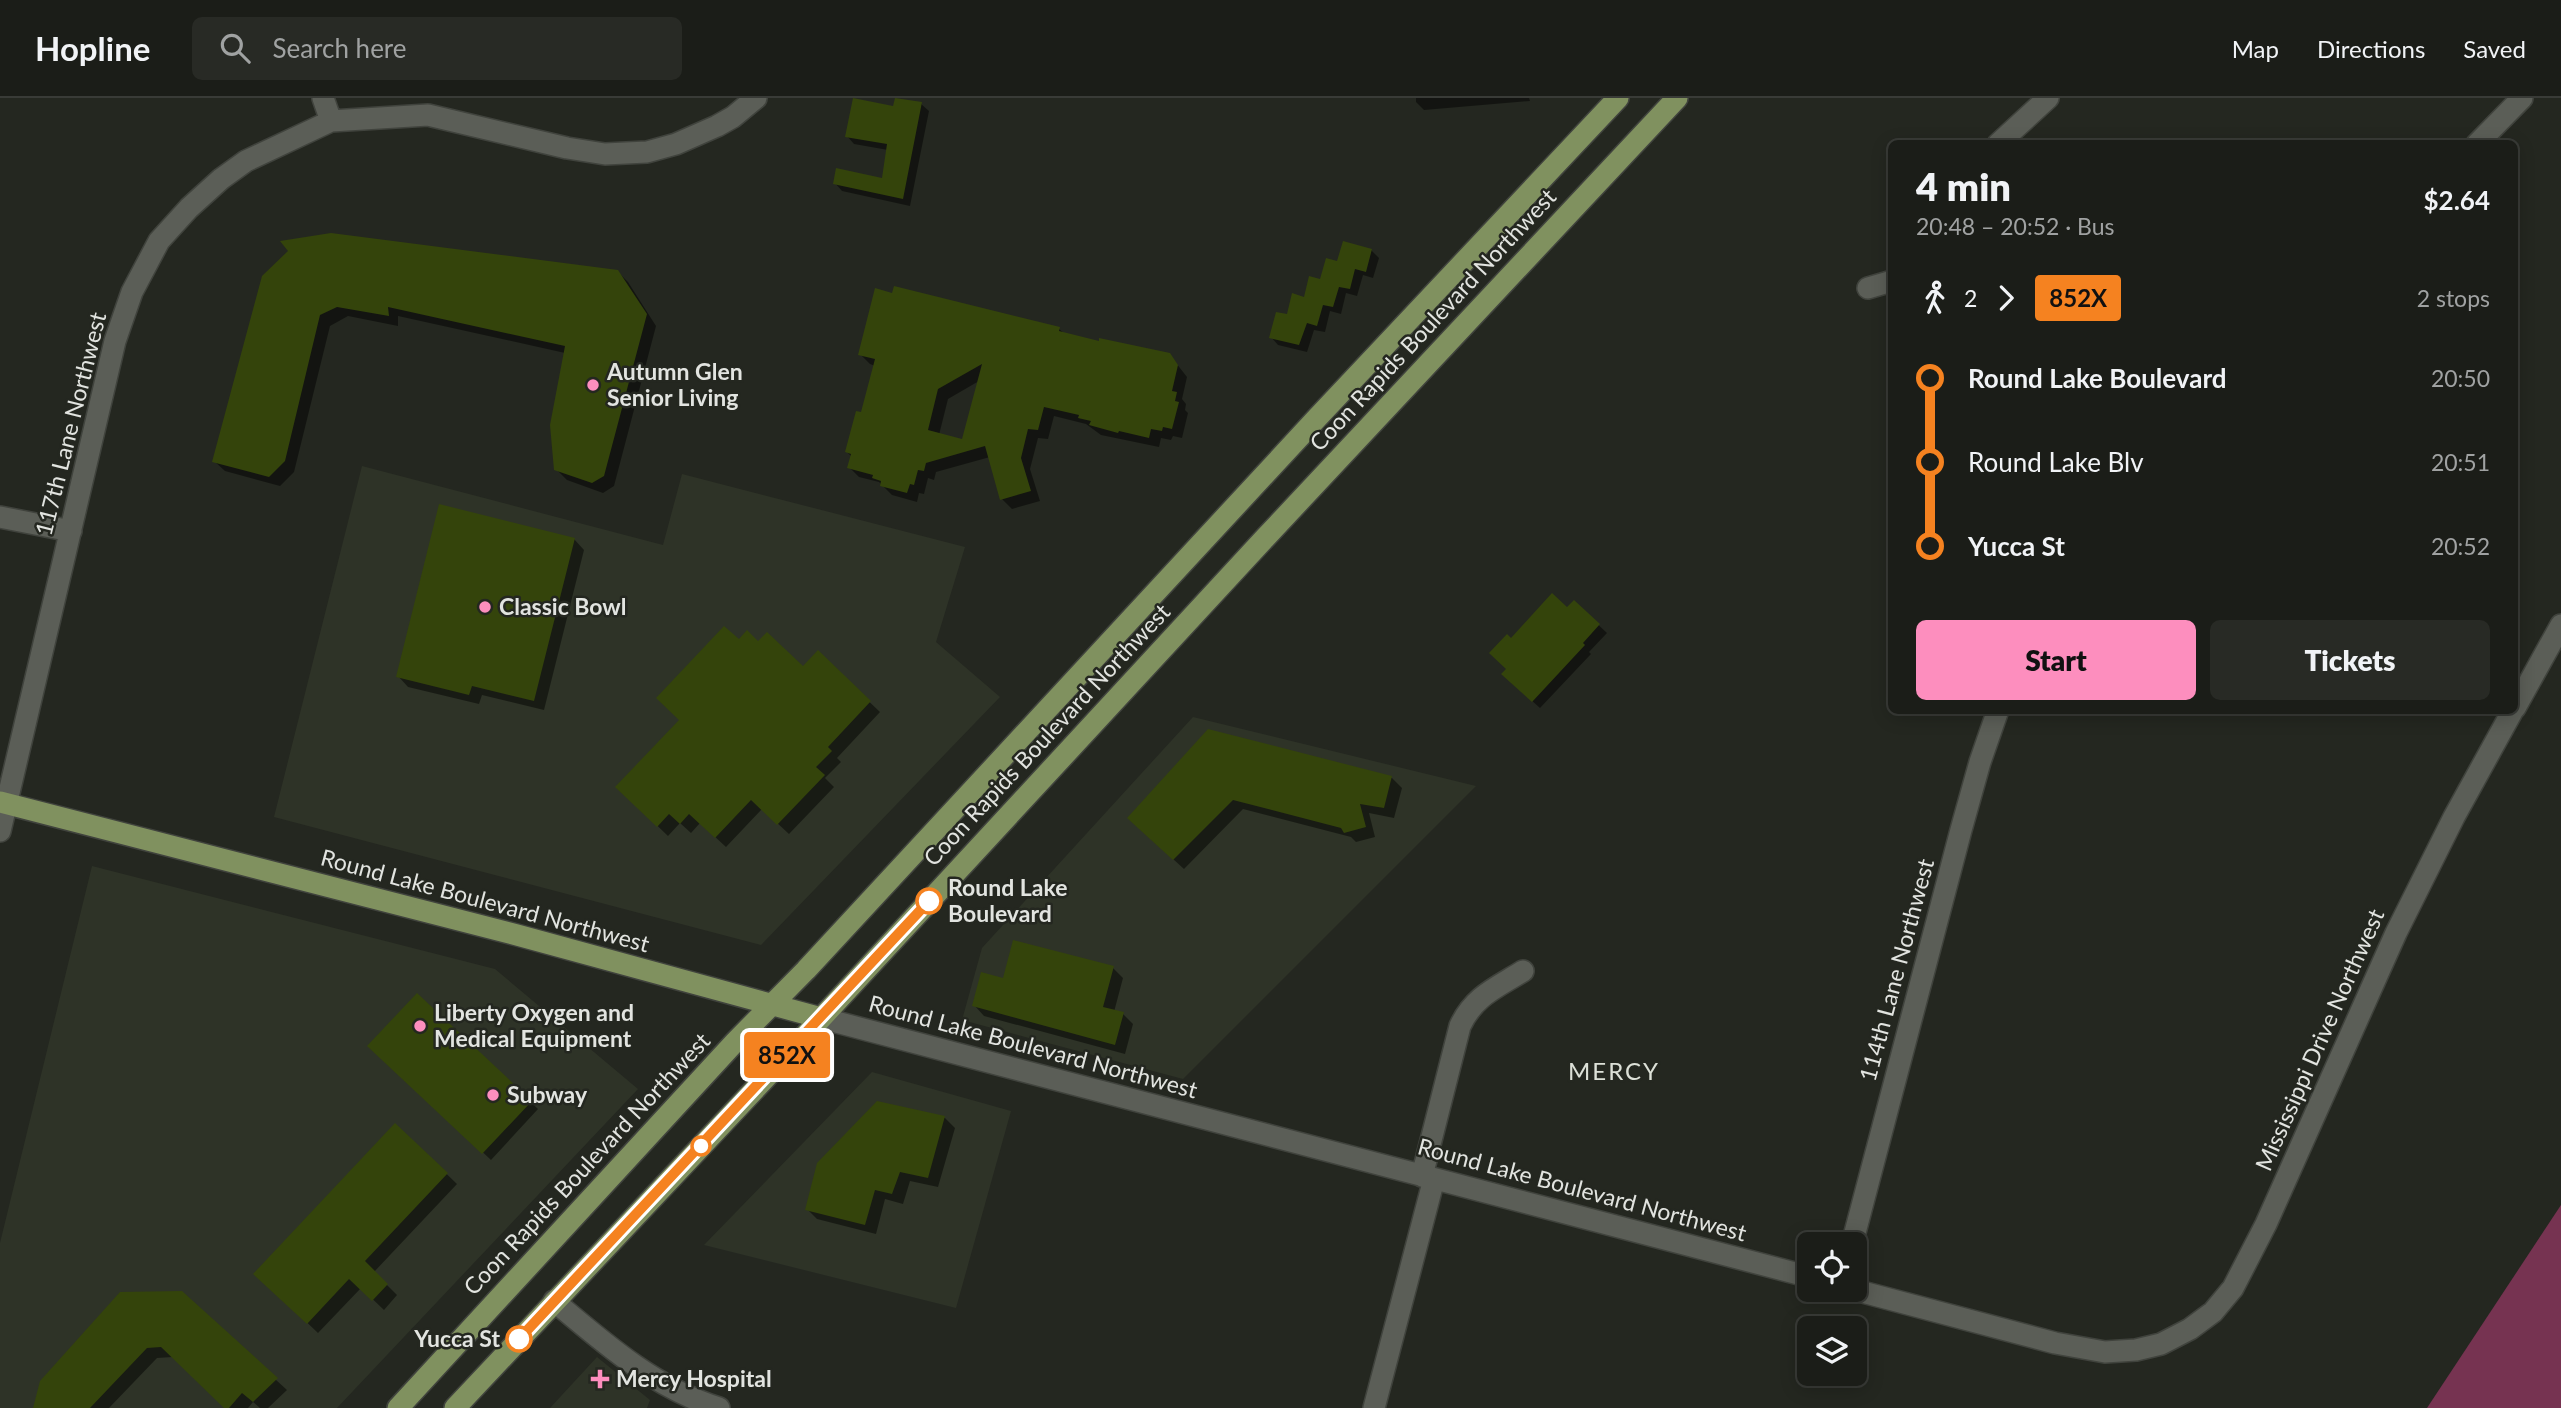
<!DOCTYPE html>
<html lang="en">
<head>
<meta charset="utf-8">
<style>
  :root { --surface:#1b1d18; --page:#282a25; --text:#f1f3f6; --muted:#a0a2a2; --line:#393b37; --accent:#fd8ebe }
  body { margin:0; font-family:Lato,sans-serif; background:var(--page); color:var(--text); height:100vh; display:flex; flex-direction:column; font-size:26px; white-space:nowrap }
  * { box-sizing:border-box; margin:0 }
  p { font-size:23px; color:var(--muted) }
  .icon { flex:none; width:38px; height:38px; fill:none; stroke:currentColor; stroke-width:2; stroke-linecap:round; stroke-linejoin:round }
  .map { position:relative; flex:1; overflow:hidden }
  .drawer { position:absolute; left:1888px; top:42px; width:630px; height:574px; display:flex; flex-direction:column; background:var(--surface); border-radius:10px; box-shadow:0 4px 18px #0003,0 0 0 2px var(--line) }
  .drawer>* { flex:none }
  .badge { padding:0 14px; border-radius:5px; font-size:24px; line-height:46px }
  .buttons { position:absolute; left:1797px; top:1134px; display:grid; gap:14px }
  .buttons a { display:grid; place-items:center; width:70px; height:70px; border-radius:10px; background:var(--surface); box-shadow:0 4px 18px #0003,0 0 0 2px var(--line); font-size:35px }
  .map>.badge { position:absolute; translate:-50% -50%; box-shadow:0 0 0 4px #fff }
  .legs { display:flex; align-items:center; gap:10px; height:77px; padding:0 28px; font-size:23px }
  .legs p { margin-inline-start:auto }
  .overview { display:flex; align-items:center; justify-content:space-between; height:119px; padding:0 28px }
  h1 { font-size:38px; font-weight:800; line-height:52px }
  .button { display:flex; gap:14px; margin-top:auto; padding:14px 28px }
  .button a { flex:1; height:80px; border-radius:10px; background:var(--accent); color:#111; font-size:28px; font-weight:800; line-height:80px; text-align:center }
  .button a+a { background:var(--page); color:var(--text) }
  ul { padding:0 28px; list-style:none }
  li { display:flex; align-items:center; gap:24px; height:84px; font-size:26px }
  li i { display:grid; place-items:center; width:10px; height:100%; margin:0 9px; background:currentColor }
  li i::after { content:''; width:18px; height:18px; margin:-9px; border:5px solid; border-radius:50%; background:var(--surface) }
  li p { margin-inline-start:auto }
  li:first-child i { background:linear-gradient(#0000 50%,currentColor 0) }
  li:last-child i { background:linear-gradient(currentColor 50%,#0000 0) }
  header { display:flex; align-items:center; gap:42px; box-sizing:border-box; height:98px; padding:0 35px; background:var(--surface); border-bottom:2px solid var(--line) }
  header strong { font-size:33px }
  nav { display:flex; gap:38px; margin-inline-start:auto; font-size:24px }
  .search { width:490px; height:63px; background:var(--page); display:flex; align-items:center; gap:18px; box-sizing:border-box; padding:0 24px; border-radius:10px; color:var(--muted); font-size:26px }
  .map>svg:first-child { display:block }
  .built { fill:#2e3327 }
  .water { fill:#763351 }
  .shadow { fill:#0007; fill-rule:evenodd }
  .building { fill:#34440b; fill-rule:evenodd }
  .lines { fill:none; stroke-linecap:round; stroke-linejoin:round }
  .minor-casing { stroke:#40433d; stroke-width:24 }
  .major-casing { stroke:#40433d; stroke-width:24 }
  .minor { stroke:#5b5e57; stroke-width:21 }
  .major { stroke:#80915f; stroke-width:21 }
  .line-1-casing { stroke:#fff; stroke-width:16 }
  .line-1 { stroke:#f58220; stroke-width:10 }
  .poi-dot { fill:#fd8ebe; stroke:#242720; stroke-width:2.5 }
  .stop-1-dot { fill:#fff; stroke:#f58220; stroke-width:3.5 }
  .labels { text-anchor:middle; stroke-width:5; stroke-linejoin:round; paint-order:stroke }
  .street-label { font-size:23px; fill:#e2e4e0; stroke:#242720 }
  .poi-label { font-size:23px; font-weight:bold; fill:#e2e4e0; stroke:#242720; text-anchor:start }
  .stop-label { font-size:23px; font-weight:bold; fill:#e2e4e0; stroke:#242720; text-anchor:start }
  .neighbourhood-label { font-size:24px; letter-spacing:2px; fill:#dce0d7; stroke:#242720 }
</style>
</head>
<body>
<header>
<strong>Hopline</strong>
<div class="search"><svg class="icon" aria-label="search" viewBox="0 0 24 24"><circle cx="10" cy="10" r="6"/><path d="M15 15l6 6"/></svg>Search here</div>
<nav><a>Map</a><a>Directions</a><a>Saved</a></nav>
</header>
<div class="map">
<svg width="2561" height="1310" viewBox="0 0 2561 1310">
  <rect width="100%" height="100%" fill="#242720"/>
  <!-- built -->
  <path class="built" d="M362 368 663 447 682 376 965 449 936 544 1000 599 761 847 274 719Z
    M1193 619 1476 688 1183 981 962 922 982 850Z
    M92 768 495 871 638 991 337 1310H0V1145Z
    M872 974 1011 1013 956 1210 704 1147Z
    M597 1259 650 1302 647 1310H550Z"/>
  <!-- water -->
  <path class="water" d="M2561 1107V1310H2427Z"/>
  <!-- shadow -->
  <path class="shadow" d="M1416 0H1529L1530 3 1424 12 1416 4Z
    M921 6 929 13 910 108 842 93 835 85 883 82 888 52 854 46 847 38 894 10Z
    M1371 152 1379 160 1373 180 1363 177 1357 198 1346 195 1341 216 1330 213 1325 234 1314 232 1307 254 1278 247 1271 239 1339 165Z
    M617 173 628 184 656 228 614 388 603 395 567 382 556 371 565 255 398 218V228L348 218 330 228 294 374 280 388 225 373 214 363 263 179Z
    M1059 231 1065 236 1100 245 1169 256 1187 279 1182 301 1186 306 1185 312 1188 315 1182 340 1173 338 1171 342 1161 340 1159 349 1101 337 1086 326 1054 318 1048 341 1038 340 1030 371 1040 403 1012 411 1002 401 990 359 936 374 934 382 928 380 924 396 919 395 917 404 892 397 879 384 859 379 849 369 852 359 847 354 863 316 875 268 870 266 860 256ZM979 283 963 343 939 337 948 301Z
    M574 441 584 452 544 612 482 597 479 606 408 589 398 578Z
    M1574 504 1607 535 1589 554 1591 556 1540 610 1511 584 1508 571 1511 542 1567 512Z
    M739 544 758 545 803 571 818 555 880 614 837 660 841 664 825 680 834 689 789 736 762 711 726 749 700 725 691 735 680 725 668 738 617 689 681 622Z
    M1209 633 1392 680 1402 690 1394 720 1369 715 1375 739 1356 744 1351 739 1243 711 1184 771 1139 730Z
    M1113 870 1123 880 1114 914 1123 916 1133 926 1125 956 984 918 974 907 1004 882Z
    M417 897 538 1011 491 1062 370 948Z
    M877 1005 945 1020 955 1030 938 1089 910 1083 903 1106 885 1101 876 1136 817 1121 807 1111Z
    M396 1027 457 1086 374 1174 397 1197 384 1212 361 1190 318 1235 256 1176Z
    M181 1195 287 1292 268 1310H260L253 1304 248 1310H226L173 1259 157 1260 109 1310H35Z"/>
  <!-- building -->
  <path class="building" d="M853 0 893 8 895 0 922 4 903 101 833 86 836 70 882 80 887 46 845 39Z
    M331 135 618 172 647 216 604 378 592 385 554 372 550 327 565 248 388 209 389 218 337 209 320 217 285 363 269 379 212 364 262 178 288 153 280 143Z
    M1343 143 1372 151 1366 174 1355 171 1350 191 1339 189 1333 209 1323 207 1317 228 1307 225 1299 247 1269 240 1276 214 1287 216 1292 195 1304 199 1309 178 1320 181 1326 160 1337 163Z
    M894 188 1060 229 1059 233 1099 243V240L1170 255 1178 267 1172 293 1177 294 1175 303 1179 304 1172 331 1163 329 1162 333 1151 331 1149 340 1119 333 1118 335 1089 327 1091 323 1078 320 1079 317 1044 309 1038 332 1028 331 1021 360 1031 393 1000 402 985 348 926 365 924 373 918 372 914 387 910 386 907 395 880 388 881 383 872 380 873 377 847 370 851 356 845 354 856 313 861 314 875 261 858 257 875 190 892 195ZM982 266 962 341 928 332 938 291Z
    M439 406 575 440 534 603 472 588 469 597 396 579Z
    M1552 495 1567 509 1574 502 1600 526 1583 545 1585 547 1532 604 1501 576 1506 571 1489 555 1507 536 1511 540Z
    M724 528 739 541 747 532 758 543 767 534 803 568 818 552 871 603 828 649 832 653 816 669 825 677 777 727 751 702 715 740 689 716 680 726 669 716 657 729 615 689 679 622 656 600Z
    M1208 631 1392 678 1384 710 1360 706 1366 729 1344 735 1341 730 1233 702 1173 762 1127 720Z
    M1013 842 1114 868 1103 909 1124 914 1115 947 972 908 981 874 1003 880Z
    M417 895 532 1003 482 1056 367 948Z
    M877 1003 945 1018 928 1080 900 1074 892 1096 875 1092 865 1127 805 1112 817 1065Z
    M395 1025 448 1075 365 1163 388 1186 372 1203 349 1181 307 1226 253 1176Z
    M182 1193 278 1280 253 1304 242 1295 229 1310H224L161 1249 147 1250 90 1310H33L40 1283 120 1194Z"/>
  <g class="lines">
    <!-- minor casing -->
    <g class="minor-casing">
      <path id="minor" d="M323 0 331 23
        M1998 46 2048 0
        M2477 46 2522 0
        M1868 190 1892 183
        M0 419 71 433
        M2515 610 2561 527
        M0 733 115 243 132 194 159 143 189 110 221 81 246 63 331 23 428 17 567 50 605 56 647 54 676 46 717 28 733 19 756 0
        M821 920 1810 1179
        M1422 1078 1460 928C1474 898 1496 890 1523 873
        M1852 1146 1961 732 1980 664 1998 612
        M1855 1192 2055 1245 2105 1254 2136 1252 2161 1246 2190 1231 2213 1214 2233 1190 2266 1126 2396 835 2454 719 2513 612
        M554 1203C605 1246 655 1290 719 1310
        M1374 1310 1434 1081"/>
    </g>
    <!-- major casing -->
    <g class="major-casing">
      <path id="major" d="M0 704 517 837 821 920
        M398 1310 735 944 806 872 1317 320 1618 0
        M455 1310 789 955 1265 440 1677 0"/>
    </g>
    <!-- minor -->
    <use href="#minor" class="minor"/>
    <!-- major -->
    <use href="#major" class="major"/>
  </g>
  <g class="lines">
    <!-- line-1 casing -->
    <g class="line-1-casing">
      <path id="line-1" d="M519 1241 929 803"/>
    </g>
    <!-- line-1 -->
    <use href="#line-1" class="line-1"/>
  </g>
  <!-- markers -->
  <g class="poi-dot">
    <circle cx="593" cy="287" r="7"/>
    <circle cx="485" cy="509" r="7"/>
    <circle cx="420" cy="928" r="7"/>
    <circle cx="493" cy="997" r="7"/>
    <path d="M596.5 1270.5h7v7h7v7h-7v7h-7v-7h-7v-7h7z"/>
  </g>
  <g class="stop-1-dot">
    <circle cx="929" cy="803" r="12"/>
    <circle cx="701" cy="1048" r="9"/>
    <circle cx="519" cy="1241" r="12"/>
  </g>
  <g class="labels">
    <!-- street labels -->
    <g class="street-label">
      <text transform="translate(1433 222) rotate(-47)" y="8">Coon Rapids Boulevard Northwest</text>
      <text transform="translate(71 326) rotate(-76)" y="8">117th Lane Northwest</text>
      <text transform="translate(1047 637) rotate(-47)" y="8">Coon Rapids Boulevard Northwest</text>
      <text transform="translate(485 803) rotate(15)" y="8">Round Lake Boulevard Northwest</text>
      <text transform="translate(1897 872) rotate(-75)" y="8">114th Lane Northwest</text>
      <text transform="translate(2320 942) rotate(-66)" y="8">Mississippi Drive Northwest</text>
      <text transform="translate(1033 949) rotate(15)" y="8">Round Lake Boulevard Northwest</text>
      <text transform="translate(587 1066) rotate(-47)" y="8">Coon Rapids Boulevard Northwest</text>
      <text transform="translate(1582 1092) rotate(15)" y="8">Round Lake Boulevard Northwest</text>
    </g>
    <!-- poi labels -->
    <g class="poi-label">
      <text x="607" y="282">Autumn Glen<tspan x="607" dy="26">Senior Living</tspan></text>
      <text x="499" y="517">Classic Bowl</text>
      <text x="434" y="923">Liberty Oxygen and<tspan x="434" dy="26">Medical Equipment</tspan></text>
      <text x="507" y="1005">Subway</text>
      <text x="616" y="1289">Mercy Hospital</text>
    </g>
    <!-- stop labels -->
    <g class="stop-label">
      <text x="948" y="798">Round Lake<tspan x="948" dy="26">Boulevard</tspan></text>
      <text x="500" y="1249" text-anchor="end">Yucca St</text>
    </g>
    <!-- neighbourhood labels -->
    <g class="neighbourhood-label">
      <text x="1614" y="982">MERCY</text>
    </g>
  </g>
</svg>
<div class="buttons">
<a><svg class="icon" aria-label="locate" viewBox="0 0 24 24"><circle cx="12" cy="12" r="6"/><path d="M12 2v4M12 18v4M2 12h4M18 12h4"/></svg></a>
<a><svg class="icon" aria-label="layers" viewBox="0 0 24 24"><path d="M12 4l9 5-9 5-9-5zM3 14l9 5 9-5"/></svg></a>
</div>
<b class="badge" style="left:787px;top:957px;background:#f58220;color:#111">852X</b>
<section class="drawer">
<div class="overview"><div><h1>4 min</h1><p>20:48 – 20:52 · Bus</p></div><b>$2.64</b></div>
<div class="legs"><svg class="icon" aria-label="walk" viewBox="0 0 24 24"><circle cx="13" cy="4" r="2"/><path d="M13 8l-2 6 4 7M11 14l-3 7M7 12l3-4h3l4 4"/></svg>2<svg class="icon" aria-label="forward" viewBox="0 0 24 24"><path d="M9 5l7 7-7 7"/></svg><b class="badge" style="background:#f58220;color:#111">852X</b><p>2 stops</p></div>
<ul>
<li><i style="color:#f58220"></i><b>Round Lake Boulevard</b><p>20:50</p></li>
<li><i style="color:#f58220"></i><span>Round Lake Blv</span><p>20:51</p></li>
<li><i style="color:#f58220"></i><b>Yucca St</b><p>20:52</p></li>
</ul>
<div class="button"><a>Start</a><a>Tickets</a></div>
</section>
</div>
</body>
</html>
